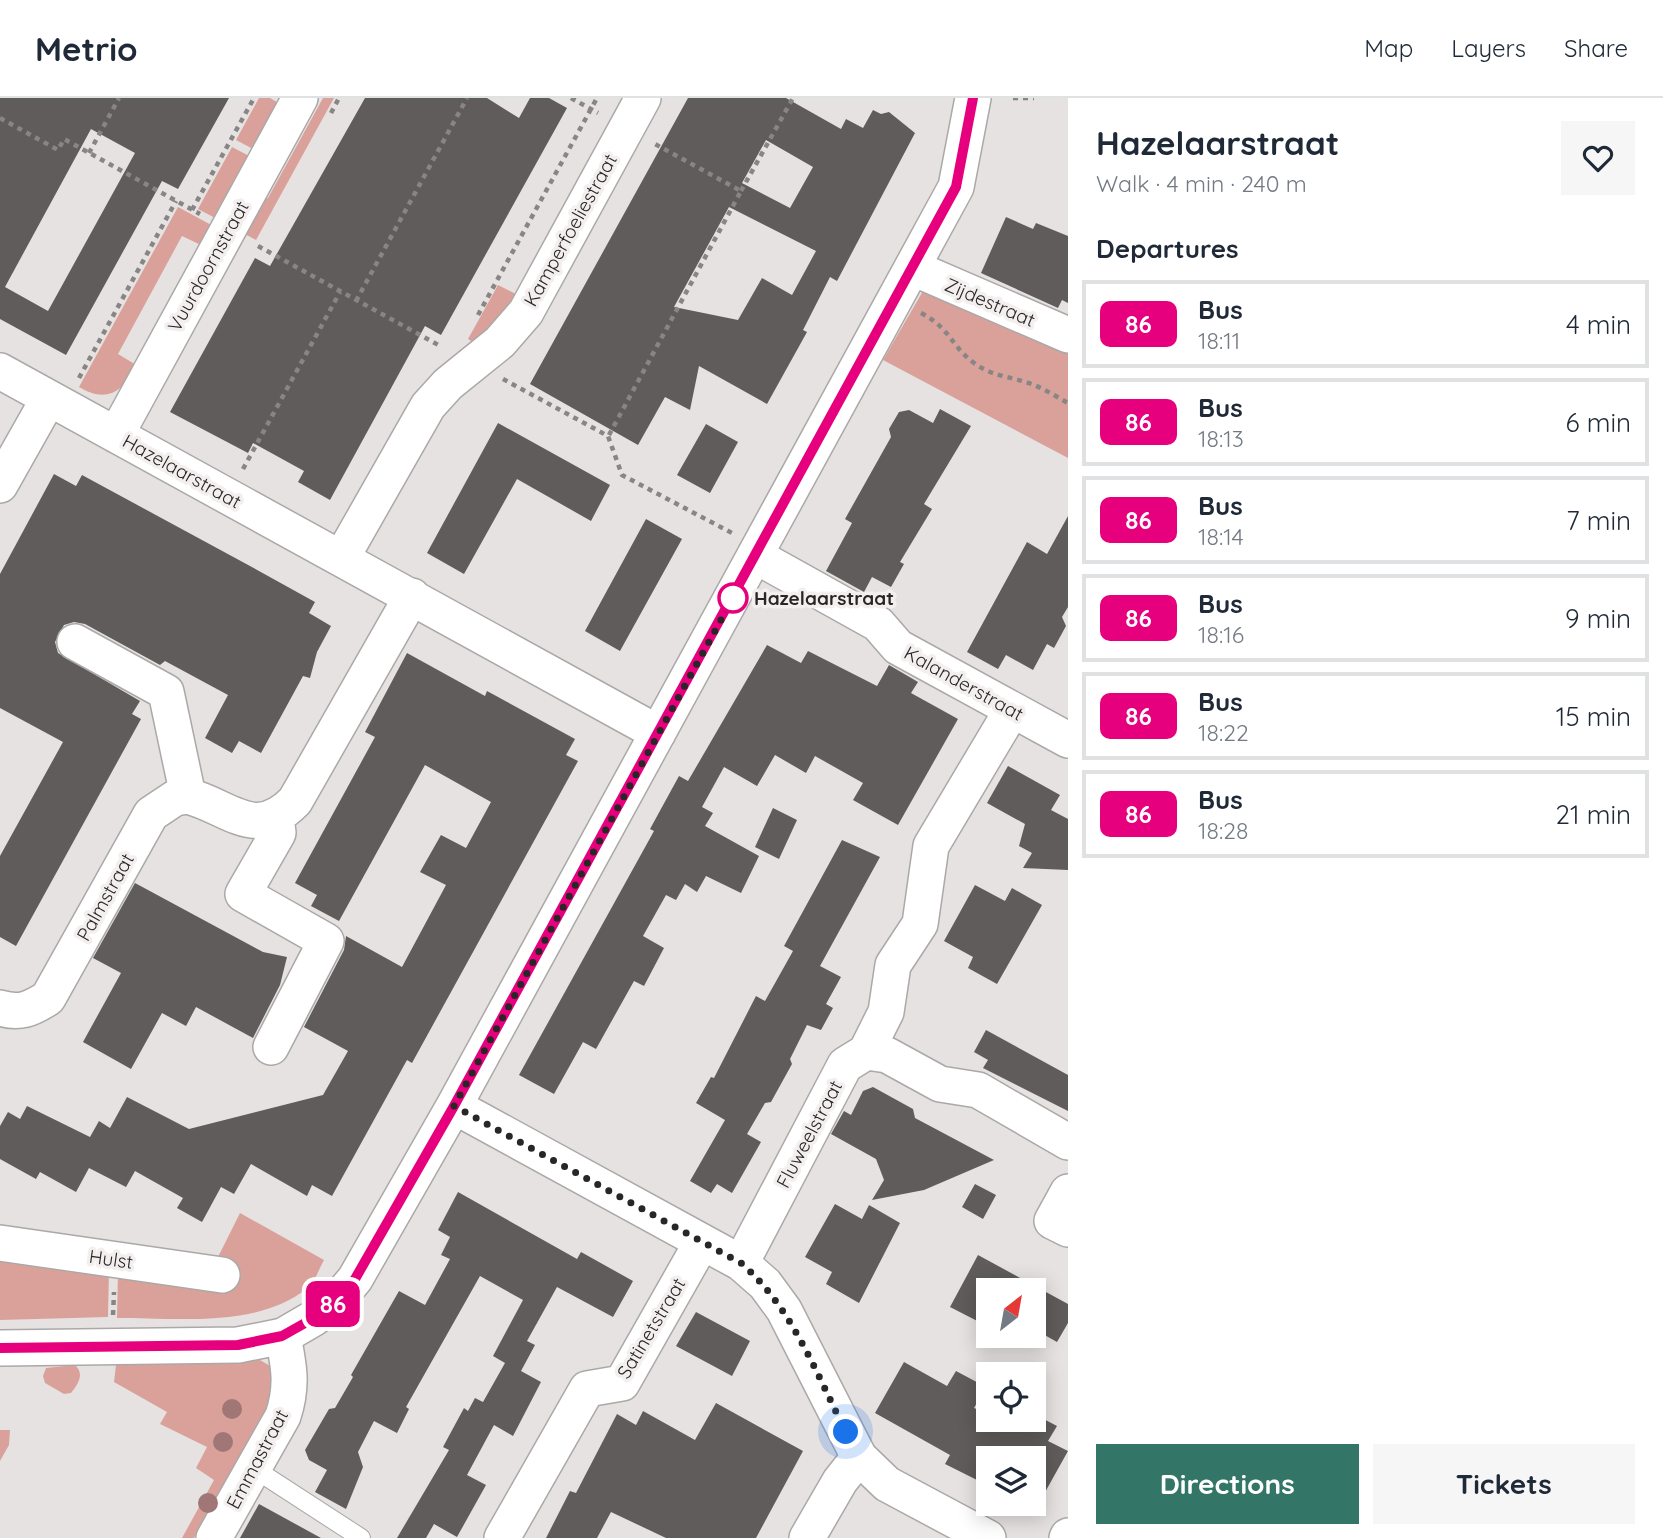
<!DOCTYPE html>
<html lang="en">
<head>
<meta charset="utf-8">
<style>
  :root { --surface:#fff; --page:#f6f6f7; --text:#1f2937; --muted:#747a83; --line:#e0e1e3; --accent:#337667 }
  body { margin:0; font-family:Quicksand,sans-serif; background:var(--page); color:var(--text); height:100vh; display:flex; flex-direction:column; font-size:26px; white-space:nowrap }
  * { box-sizing:border-box; margin:0 }
  p { font-size:23px; color:var(--muted) }
  .icon { flex:none; width:38px; height:38px; fill:none; stroke:currentColor; stroke-width:2; stroke-linecap:round; stroke-linejoin:round }
  .map { position:relative; flex:1; overflow:hidden }
  .sheet { display:flex; flex-direction:column; background:var(--surface); width:595px }
  .sheet>* { flex:none }
  .badge { padding:0 14px; border-radius:10px; font-size:24px; line-height:46px }
  .needle { width:46px; rotate:31deg }
  .buttons { position:absolute; left:976px; top:1180px; display:grid; gap:14px }
  .buttons a { display:grid; place-items:center; width:70px; height:70px; border-radius:0px; background:var(--surface); box-shadow:0 4px 18px #0003; font-size:35px }
  .you { position:absolute; width:35px; height:35px; margin:-18px; border:5px solid #fff; border-radius:50%; background:#1a73e8; box-shadow:0 0 0 10px #1a73e833 }
  .map>.badge { position:absolute; translate:-50% -50%; box-shadow:0 0 0 4px #fff }
  h2 { padding:0 28px; font-size:26px; line-height:63px }
  .round { display:grid; place-items:center; flex:none; width:74px; height:74px; border-radius:0px; background:var(--page) }
  .overview { display:flex; align-items:center; justify-content:space-between; height:119px; padding:0 28px }
  h1 { font-size:33px; font-weight:700; line-height:52px }
  .primary-button { display:flex; gap:14px; margin-top:auto; padding:14px 28px }
  .primary-button a { flex:1; height:80px; border-radius:0px; background:var(--accent); color:#fff; font-size:28px; font-weight:700; line-height:80px; text-align:center }
  .primary-button a+a { background:var(--page); color:var(--text) }
  ul { padding:0; list-style:none }
  li { display:flex; align-items:center; gap:21px; height:88px; margin:0 14px 10px; padding:0 14px; border:4px solid var(--line); border-radius:0px }
  li div { flex:1 }
  li b { display:block; font-size:26px }
  li em { font-style:normal }
  li .badge { min-width:77px; font-weight:700; text-align:center }
  header { display:flex; align-items:center; gap:42px; box-sizing:border-box; height:98px; padding:0 35px; background:var(--surface); border-bottom:2px solid var(--line) }
  header strong { font-size:33px }
  nav { display:flex; gap:38px; margin-inline-start:auto; font-size:24px }
  main { display:flex; flex:1; min-height:0 }
  .map>svg:first-child { display:block }
  .green { fill:#daa19a }
  .building { fill:#5f5c5b; fill-rule:evenodd }
  .lines { fill:none; stroke-linecap:round; stroke-linejoin:round }
  .service-casing { stroke:#aca8a8; stroke-width:20 }
  .minor-casing { stroke:#aca8a8; stroke-width:38 }
  .path { stroke:#888585; stroke-width:4.5; stroke-dasharray:5 5; stroke-linecap:butt }
  .service { stroke:#fff; stroke-width:18 }
  .minor { stroke:#fff; stroke-width:35 }
  .tree { fill:#a07776 }
  .line-casing { stroke:#fff; stroke-width:16 }
  .line { stroke:#e6007e; stroke-width:10 }
  .walk { stroke:#282626; stroke-width:7; stroke-dasharray:0 12.6 }
  .stop-dot { fill:#fff; stroke:#e6007e; stroke-width:3.5 }
  .labels { text-anchor:middle; stroke-width:7; stroke-linejoin:round; paint-order:stroke }
  .street-label { font-size:19px; fill:#282626; stroke:#f3efef }
  .stop-label { font-size:19px; font-weight:bold; fill:#282626; stroke:#f3efef; text-anchor:start }
</style>
</head>
<body>
<header>
<strong>Metrio</strong>
<nav><a>Map</a><a>Layers</a><a>Share</a></nav>
</header>
<main>
<div class="map">
<svg width="1068" height="1440" viewBox="0 0 1068 1440">
  <rect width="100%" height="100%" fill="#e6e2e2"/>
  <!-- green -->
  <path class="green" d="M259 0H270L282 7 257 53 236 42Z
    M323 0H334L256 142 239 133 254 105 268 100Z
    M232 49 253 60 219 122 198 111Z
    M178 109 215 129 203 148 182 138 118 256 138 268C123 293 107 306 79 289Z
    M498 187 522 199 479 248 468 241Z
    M923 193 1068 252V360L883 262Z
    M240 1115 324 1162C319 1171 315 1184 307 1190 260 1230 175 1220 117 1220L118 1174 215 1165Z
    M0 1158 109 1172 108 1219 0 1222Z
    M260 1262 277 1272 269 1316H263L194 1440H182L214 1382 196 1370 207 1349 160 1326 167 1314 114 1284 116 1267Z
    M75 1267C85 1276 78 1286 71 1295L64 1296 45 1285 43 1278 46 1270Z
    M0 1332H10L9 1347 0 1363Z"/>
  <!-- building -->
  <path class="building" d="M0 0H229L178 91 162 83 66 257 0 221ZM91 31 135 55 48 213 5 189Z
    M365 0H487L519 20 530 0H549L567 10 441 237 425 228 330 402 298 384 304 373 253 345 248 355 170 314 255 160 270 168Z
    M688 0H786L841 31 846 21 863 30 873 12 881 16 889 14 915 35 837 183 830 179 803 232 807 234 767 306 699 268 690 312 665 299 638 347 530 286ZM766 42 813 69 790 110 742 85ZM729 109 816 153 792 197 762 180 738 222 674 209Z
    M1006 119 1033 131 1036 125 1068 138V205L1062 202 1058 210 981 175Z
    M940 311 971 328 924 406 932 411 900 464 904 466 891 489 872 479 864 494 826 473 852 425 845 421 891 339 889 331 899 314 909 312 933 325Z
    M498 325 610 387 591 423 517 381 464 476 427 455Z
    M706 326 738 344 710 395 677 377Z
    M54 376 76 388 82 377 250 468 315 504 309 515 331 528 317 554 310 580 303 578 261 655 239 643 232 655 205 640 228 597 165 563 160 567 85 526 74 524 64 527 55 544 58 555 140 603 132 616 141 621 16 848 0 839V758L63 644 0 610V476Z
    M1068 418V509L1062 519 1066 528 1054 550 1047 546 1033 572 1006 557 998 571 967 554 1027 444 1047 456Z
    M646 421 682 441 620 553 585 533Z
    M767 547 801 565 808 553 877 588 889 567 918 584 911 595 958 621 898 727 853 702 863 685 815 658 806 675 775 657 757 688 724 669 702 709 713 715 705 728 759 758 741 795 706 778 697 794 685 786 676 802 666 797 643 838 664 850 644 888 634 883 596 951 583 944 554 996 519 977 654 733 650 731 679 678 688 683Z
    M407 555 485 598 487 593 575 641 566 657 578 663 412 965 407 962 332 1098 312 1087 307 1098 251 1066 234 1096 221 1089 202 1124 177 1110 183 1100 135 1073 126 1089 89 1070 76 1094 40 1074 36 1081 0 1061V1028L8 1014 20 1021 27 1008 90 1039 99 1023 110 1030 127 999 189 1031 323 997 348 953 304 929 344 852 346 838 402 869 446 787 420 774 441 737 466 750 491 704 425 667 339 823 311 808 317 797 295 785 375 639 365 634Z
    M1008 668 1060 697 1051 712 1068 721V772L1023 770 1032 755 1019 748 1025 726 987 705Z
    M773 710 797 722 779 761 755 749Z
    M842 742 880 759 820 868 841 879 826 906 833 910 821 932 807 927 790 961 792 966 771 1004 765 1005 747 1036 761 1044 732 1095 717 1086 711 1095 690 1083 725 1022 696 1005 711 979 714 980 756 898 765 903 793 853 784 848Z
    M135 785 263 854 287 859 280 887 253 940 196 909 186 928 162 915 131 971 83 944 121 875 93 860Z
    M975 787 1005 803 1012 790 1042 807 997 886 968 870 973 859 944 843Z
    M986 932 1068 977V1013L983 970 988 962 974 954Z
    M873 989 913 1011 915 1020 994 1062 924 1092 872 1102 884 1082 876 1061 831 1036 844 1013 851 1017 863 993Z
    M975 1086 996 1097 983 1121 962 1109Z
    M458 1094 577 1161 581 1154 633 1183 613 1219 557 1189 527 1243 535 1247 521 1273 541 1284 513 1338 494 1327 467 1377 486 1387 457 1439 434 1426 426 1440H397L449 1352 443 1349 464 1310 468 1313 475 1300 483 1304 505 1265 493 1258 523 1202 480 1178 406 1309 409 1311 397 1335 374 1323 358 1354 363 1369 346 1411 315 1394 327 1372 309 1362 305 1352 329 1311 335 1310 353 1279 351 1277 399 1193 425 1207 450 1161 441 1157 450 1139 438 1132Z
    M835 1106 862 1121 869 1107 900 1125 859 1205 826 1186 832 1174 805 1159Z
    M978 1157 1068 1206V1225L1057 1244 1034 1231V1192H989V1229L950 1209Z
    M696 1214 750 1243 732 1278 676 1248Z
    M904 1264 947 1288 956 1273 986 1289 974 1310 989 1316V1321H1005L1019 1326 1022 1321H1034V1316L1057 1328 1048 1343 1068 1353 1039 1405 1034 1402V1360H989V1388L945 1366 950 1357 875 1315Z
    M716 1305 803 1353 756 1440H666L611 1414 597 1440H546L570 1393 576 1395 617 1316 636 1327 643 1313 695 1342Z
    M259 1406 321 1440H240Z"/>
  <g class="lines">
    <!-- service casing -->
    <g class="service-casing">
      <path id="service" d="M251 1373 267 1379 361 1440"/>
    </g>
    <!-- minor casing -->
    <g class="minor-casing">
      <path id="minor" d="M913 170 1068 237
        M0 273 658 635
        M116 337 300 0
        M0 387 49 300
        M756 458 878 526 898 549 1068 642
        M342 459 428 308 448 286 500 244 526 214 643 0
        M75 544 166 594 188 698
        M0 910C20 916 31 911 48 900L151 716 175 700 188 698C230 709 255 744 295 703L412 498
        M271 949 326 843 243 796 278 735 276 719
        M866 954 887 957 940 986 978 992 1068 1044
        M454 1008 741 1165 765 1186 784 1212 859 1359 887 1386 988 1440
        M1068 1094 1052 1123 1068 1131
        M0 1145 222 1177
        M741 1165 845 967 866 954 886 914 893 867 920 826 931 748 1012 612
        M0 1250 238 1247 283 1238 314 1220 334 1206 355 1181 454 1008 956 89 973 0
        M214 1440 283 1318C293 1288 289 1268 283 1238
        M502 1440 587 1291 622 1285 702 1144
        M807 1440 840 1383 859 1359
        M1067 1440 1068 1438"/>
    </g>
    <!-- path -->
    <path class="path" d="M571 0 598 15
      M1013 0H1034
      M331 15 339 0
      M0 20 58 52 64 41 200 116
      M89 55 119 0
      M741 93 793 0
      M192 112 254 0
      M258 148 442 249
      M356 203 467 0
      M921 215C952 231 952 251 977 267 994 279 1015 279 1034 287 1046 292 1057 299 1068 305
      M478 217 597 0
      M79 280 176 103
      M503 281 608 338 622 377 732 435
      M609 337 741 93 655 46
      M243 371 340 194
      M113 1217 114 1194"/>
    <!-- service -->
    <use href="#service" class="service"/>
    <!-- minor -->
    <use href="#minor" class="minor"/>
  </g>
  <!-- trees -->
  <g class="tree">
    <circle cx="232" cy="1311" r="10"/>
    <circle cx="223" cy="1344" r="10"/>
    <circle cx="208" cy="1405" r="10"/>
  </g>
  <g class="lines">
    <!-- line casing -->
    <g class="line-casing">
      <path id="line" d="M0 1250 238 1247 282 1238 314 1220 334 1206 355 1181 454 1008 956 89 973 0"/>
    </g>
    <!-- line -->
    <use href="#line" class="line"/>
    <!-- walk -->
    <path class="walk" d="M733 500 454 1008 741 1165C792 1209 816 1275 846 1334"/>
  </g>
  <!-- markers -->
  <circle class="stop-dot" cx="733" cy="500" r="14"/>
  <g class="labels">
    <!-- street labels -->
    <g class="street-label">
      <text transform="translate(570 132) rotate(-61)" y="7">Kamperfoeliestraat</text>
      <text transform="translate(208 168) rotate(-61)" y="7">Vuurdoornstraat</text>
      <text transform="translate(990 204) rotate(23)" y="7">Zijdestraat</text>
      <text transform="translate(182 373) rotate(29)" y="7">Hazelaarstraat</text>
      <text transform="translate(964 585) rotate(29)" y="7">Kalanderstraat</text>
      <text transform="translate(105 799) rotate(-61)" y="7">Palmstraat</text>
      <text transform="translate(809 1036) rotate(-62)" y="7">Fluweelstraat</text>
      <text transform="translate(111 1161) rotate(8)" y="7">Hulst</text>
      <text transform="translate(651 1230) rotate(-59)" y="7">Satinetstraat</text>
      <text transform="translate(257 1361) rotate(-62)" y="7">Emmastraat</text>
    </g>
    <!-- stop labels -->
    <g class="stop-label">
      <text x="754" y="507">Hazelaarstraat</text>
    </g>
  </g>
</svg>
<div class="buttons">
<a><svg class="needle" viewBox="-14 -14 28 28"><path d="M0-13l5 13h-10z" fill="#e53935"/><path d="M0 13l5-13h-10z" fill="#747a83"/></svg></a>
<a><svg class="icon" aria-label="locate" viewBox="0 0 24 24"><circle cx="12" cy="12" r="6"/><path d="M12 2v4M12 18v4M2 12h4M18 12h4"/></svg></a>
<a><svg class="icon" aria-label="layers" viewBox="0 0 24 24"><path d="M12 4l9 5-9 5-9-5zM3 14l9 5 9-5"/></svg></a>
</div>
<div class="you" style="left:846px;top:1334px"></div>
<b class="badge" style="left:333px;top:1206px;background:#e6007e;color:#fff">86</b>
</div>
<section class="sheet">
<div class="overview"><div><h1>Hazelaarstraat</h1><p>Walk · 4 min · 240 m</p></div><a class="round"><svg class="icon" aria-label="heart" viewBox="0 0 24 24"><path d="M12 20l-8-8c-3-5 5-10 8-4 3-6 11-1 8 4z"/></svg></a></div>
<h2>Departures</h2>
<ul>
<li><span class="badge" style="background:#e6007e;color:#fff">86</span><div><b>Bus</b><p>18:11</p></div><em>4 min</em></li>
<li><span class="badge" style="background:#e6007e;color:#fff">86</span><div><b>Bus</b><p>18:13</p></div><em>6 min</em></li>
<li><span class="badge" style="background:#e6007e;color:#fff">86</span><div><b>Bus</b><p>18:14</p></div><em>7 min</em></li>
<li><span class="badge" style="background:#e6007e;color:#fff">86</span><div><b>Bus</b><p>18:16</p></div><em>9 min</em></li>
<li><span class="badge" style="background:#e6007e;color:#fff">86</span><div><b>Bus</b><p>18:22</p></div><em>15 min</em></li>
<li><span class="badge" style="background:#e6007e;color:#fff">86</span><div><b>Bus</b><p>18:28</p></div><em>21 min</em></li>
</ul>
<div class="primary-button"><a>Directions</a><a>Tickets</a></div>
</section>
</main>
</body>
</html>
